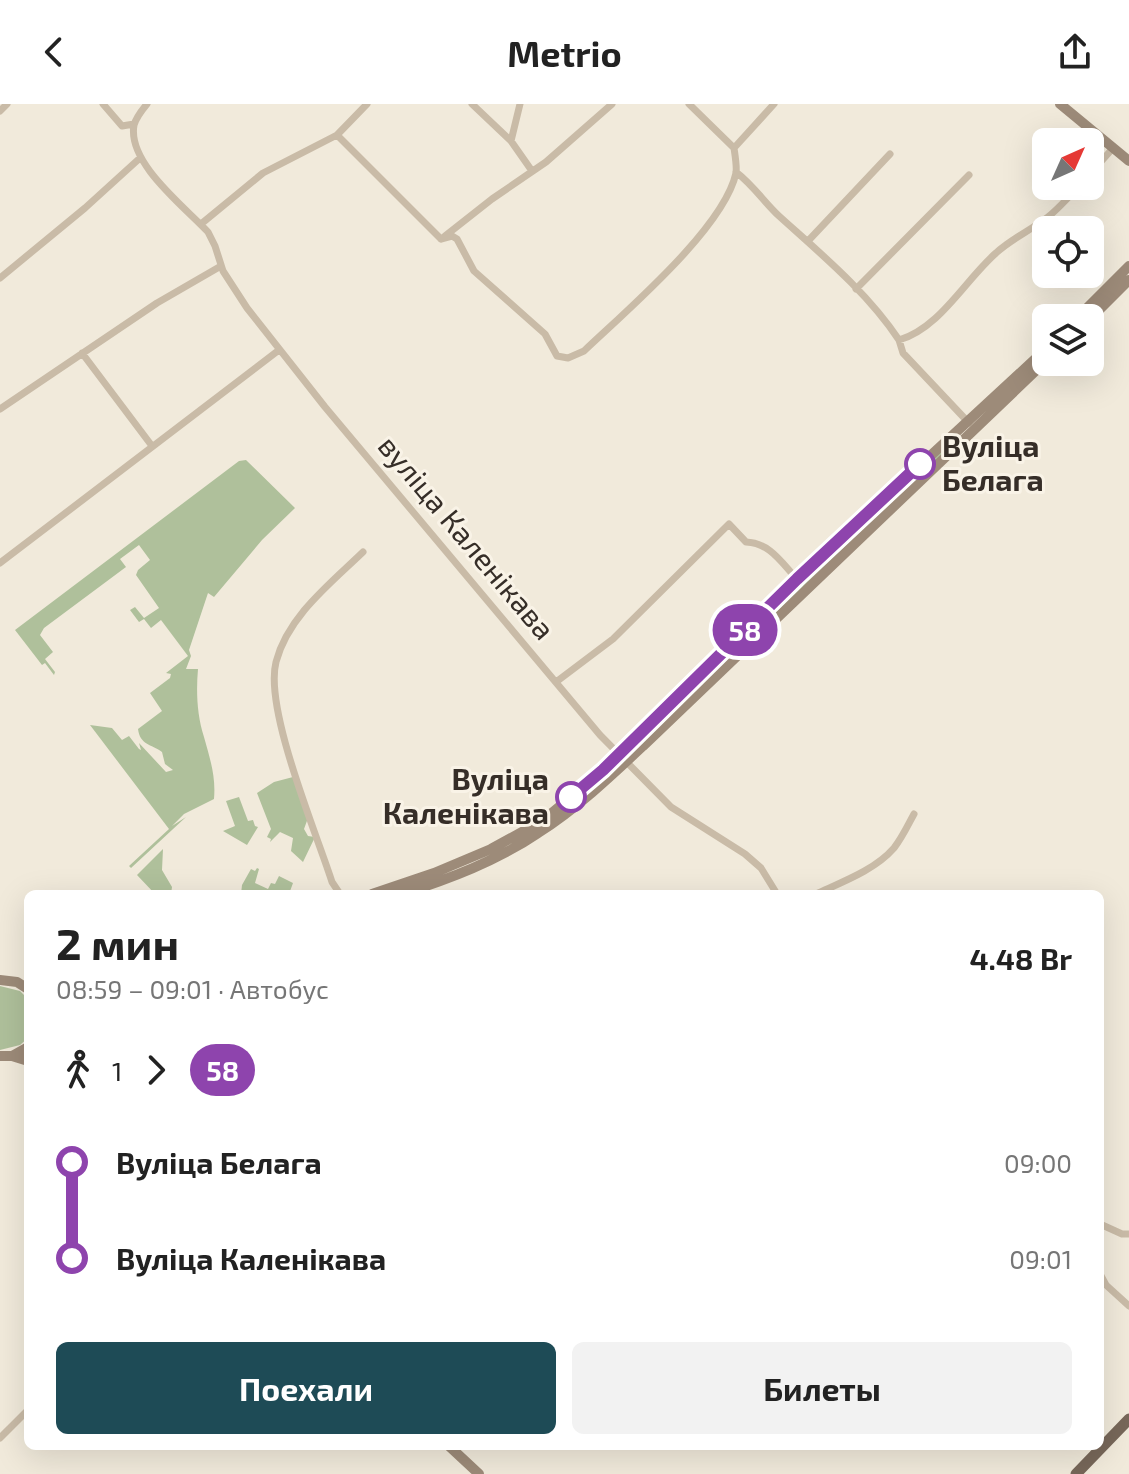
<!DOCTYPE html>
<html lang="ru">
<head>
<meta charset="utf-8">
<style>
  :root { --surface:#fff; --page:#f2f2f2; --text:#222; --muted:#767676; --accent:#1e4b56 }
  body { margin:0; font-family:"Exo 2",sans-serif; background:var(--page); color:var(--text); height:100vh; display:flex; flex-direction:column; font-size:30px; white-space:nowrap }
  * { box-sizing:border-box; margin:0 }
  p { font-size:26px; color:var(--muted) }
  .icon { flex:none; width:44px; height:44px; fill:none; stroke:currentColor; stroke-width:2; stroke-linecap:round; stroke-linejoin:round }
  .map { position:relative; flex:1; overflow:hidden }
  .panel { position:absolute; left:24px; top:786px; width:1080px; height:560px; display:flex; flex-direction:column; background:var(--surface); border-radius:12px; box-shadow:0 8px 32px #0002 }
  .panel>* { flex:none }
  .badge { padding:0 16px; border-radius:26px; font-size:28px; line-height:52px }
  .needle { width:52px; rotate:45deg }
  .buttons { position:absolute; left:1032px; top:24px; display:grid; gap:16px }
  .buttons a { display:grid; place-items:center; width:72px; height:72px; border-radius:12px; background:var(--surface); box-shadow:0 8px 32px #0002; font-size:40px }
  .map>.badge { position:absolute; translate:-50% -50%; box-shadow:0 0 0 4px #fff }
  .legs { display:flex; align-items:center; gap:12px; height:88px; padding:0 32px; font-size:26px }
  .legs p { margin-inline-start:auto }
  .headline { display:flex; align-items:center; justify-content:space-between; height:136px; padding:0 32px }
  h1 { font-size:44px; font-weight:700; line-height:60px }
  .primary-button { display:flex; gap:16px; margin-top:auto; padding:16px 32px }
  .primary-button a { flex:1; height:92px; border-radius:12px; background:var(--accent); color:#fff; font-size:32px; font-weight:700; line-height:92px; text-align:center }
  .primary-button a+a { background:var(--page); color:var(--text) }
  ul { padding:0 32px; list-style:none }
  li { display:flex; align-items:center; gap:28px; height:96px; font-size:30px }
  li i { display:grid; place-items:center; width:12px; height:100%; margin:0 10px; background:currentColor }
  li i::after { content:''; width:20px; height:20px; margin:-10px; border:6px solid; border-radius:50%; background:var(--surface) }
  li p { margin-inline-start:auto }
  li:first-child i { background:linear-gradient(#0000 50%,currentColor 0) }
  li:last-child i { background:linear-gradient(currentColor 50%,#0000 0) }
  header { display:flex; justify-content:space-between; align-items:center; height:104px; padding:0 32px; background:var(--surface); font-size:36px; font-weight:700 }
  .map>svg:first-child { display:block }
  .green { fill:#afc09b }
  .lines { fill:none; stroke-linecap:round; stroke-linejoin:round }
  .street { stroke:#c9bba7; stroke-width:7 }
  .secondary { stroke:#9d8b79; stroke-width:10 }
  .primary { stroke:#776759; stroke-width:11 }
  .line-1-casing { stroke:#fff; stroke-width:18 }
  .line-1 { stroke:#8e44ad; stroke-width:12 }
  .stop-1-dot { fill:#fff; stroke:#8e44ad; stroke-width:4 }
  .labels { text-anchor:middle; stroke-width:6; stroke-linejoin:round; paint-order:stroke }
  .stop-label { font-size:30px; font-weight:bold; fill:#362e28; stroke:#f9f3e7; text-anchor:start }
  .street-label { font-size:30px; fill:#362e28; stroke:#f9f3e7 }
</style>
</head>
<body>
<header><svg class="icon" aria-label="back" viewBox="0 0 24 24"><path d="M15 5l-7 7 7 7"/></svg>Metrio<svg class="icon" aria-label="share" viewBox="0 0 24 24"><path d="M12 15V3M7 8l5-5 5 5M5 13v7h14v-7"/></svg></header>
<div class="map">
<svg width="1129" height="1370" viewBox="0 0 1129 1370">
  <rect width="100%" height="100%" fill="#f1eadb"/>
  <!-- green -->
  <path class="green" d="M952 335 955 339 652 630 641 636 793 486Z
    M246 356 295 404 262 436 214 493 208 489 189 546 191 552 186 565H198C196 588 197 611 204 633 210 655 216 672 214 695L184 710 172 722 186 713 131 764 129 762 169 725 90 621 112 624 122 636 129 632 139 645 141 646 139 639 166 668 173 666 165 660 162 648C151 640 140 641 138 625L162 607 150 589 170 574 171 570 166 569 188 552 161 516 151 524 144 515 139 518 130 506 135 503 144 514 159 504 136 471 138 466 150 456 139 441 120 455 126 463 44 524 40 531 53 548 45 555 55 568 54 571 45 559 42 561 15 526 239 357Z
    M293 673 308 714 304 725 308 732 315 733 303 758 291 747 293 734 280 728 270 738 271 735 267 733 271 725 257 689 274 678Z
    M239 693 248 717 253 716 255 722 258 723 247 741 223 727 235 722 226 697Z
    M163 745 162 766 172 783 171 790H155L137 771Z
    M257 764 259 765 255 779 268 785 271 779 275 780 279 772 293 779 289 790H241L242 781 251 765 255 767Z
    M0 882 20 887 28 895V934L20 941 0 946Z"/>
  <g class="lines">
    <!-- street -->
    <path class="street" d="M103 0 122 22 134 20
      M147 0C142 6 136 14 134 21 127 59 185 103 208 128L215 142 223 167 247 204 325 303 600 631 671 703 745 750 761 764 777 790
      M472 0 511 37
      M520 0 511 37 532 67
      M689 0 734 44
      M0 7 7 0
      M337 31 441 135
      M736 68C753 81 764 98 779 112 821 150 867 188 899 236 940 224 965 176 996 149 1011 135 1031 126 1048 113 1059 104 1069 93 1079 82
      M1090 70 1113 44
      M201 120 263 69 337 31 367 0
      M445 132 492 95 546 58 612 0
      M441 135 452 132 457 135 474 167 545 230 557 252 568 254 584 247C626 207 724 124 736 69 737 62 735 51 734 44L774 0
      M808 137 890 50
      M0 174 85 104 140 54
      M856 185 969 71
      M899 236 903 249 969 319
      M82 249 152 342
      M0 305 157 199 221 162
      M0 459 279 246
      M556 578 613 535 729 420 746 438C770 439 781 458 797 475
      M340 790 332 778C316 728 264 605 276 558 288 512 331 479 363 448
      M816 790C842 778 875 766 894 744 902 734 908 721 914 710
      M1100 1120 1122 1130H1129
      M1100 1170 1106 1181 1129 1202
      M0 1334 28 1306"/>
    <!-- secondary -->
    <path class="secondary" d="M1060 0 1129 57
      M1077 214 1129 162
      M1090 215 1129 176
      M372 790 434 769 491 745 542 717 571 693 636 635 797 475 1046 245
      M402 790C449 775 497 757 538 729 576 705 610 673 643 642L1046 257
      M0 876 17 878 28 885
      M0 952H12L28 943
      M12 952 28 957
      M449 1342 479 1370"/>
    <!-- primary -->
    <path class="primary" d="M1076 1370 1129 1315"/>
  </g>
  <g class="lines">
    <!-- line-1 casing -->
    <g class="line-1-casing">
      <path id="line-1" d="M571 693 603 666 797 475 920 360"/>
    </g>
    <!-- line-1 -->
    <use href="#line-1" class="line-1"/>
  </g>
  <!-- markers -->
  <g class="stop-1-dot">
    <circle cx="920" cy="360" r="14"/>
    <circle cx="571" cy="693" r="14"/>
  </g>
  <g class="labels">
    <!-- stop labels -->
    <g class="stop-label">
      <text x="942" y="353">Вуліца<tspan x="942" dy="34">Белага</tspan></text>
      <text x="549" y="686" text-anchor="end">Вуліца<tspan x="549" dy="34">Каленікава</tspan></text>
    </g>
    <!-- street labels -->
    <g class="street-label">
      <text transform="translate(466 434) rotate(50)" y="10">вуліца Каленікава</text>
    </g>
  </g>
</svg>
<div class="buttons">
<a><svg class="needle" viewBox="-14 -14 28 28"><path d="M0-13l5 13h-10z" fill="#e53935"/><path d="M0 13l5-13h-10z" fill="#767676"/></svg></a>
<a><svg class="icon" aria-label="locate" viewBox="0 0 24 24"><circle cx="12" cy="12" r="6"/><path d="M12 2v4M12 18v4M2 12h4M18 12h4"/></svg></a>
<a><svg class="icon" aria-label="layers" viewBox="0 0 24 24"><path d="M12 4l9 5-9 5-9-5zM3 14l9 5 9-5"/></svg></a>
</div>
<b class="badge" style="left:745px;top:526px;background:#8e44ad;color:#fff">58</b>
<section class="panel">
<div class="headline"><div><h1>2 мин</h1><p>08:59 – 09:01 · Автобус</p></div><b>4.48 Br</b></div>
<div class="legs"><svg class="icon" aria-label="walk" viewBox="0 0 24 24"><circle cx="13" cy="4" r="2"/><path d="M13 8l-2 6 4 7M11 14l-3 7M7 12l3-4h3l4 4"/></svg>1<svg class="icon" aria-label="forward" viewBox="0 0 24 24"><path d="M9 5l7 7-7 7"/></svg><b class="badge" style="background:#8e44ad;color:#fff">58</b></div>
<ul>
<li><i style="color:#8e44ad"></i><b>Вуліца Белага</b><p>09:00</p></li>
<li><i style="color:#8e44ad"></i><b>Вуліца Каленікава</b><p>09:01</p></li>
</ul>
<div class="primary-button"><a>Поехали</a><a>Билеты</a></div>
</section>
</div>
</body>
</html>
